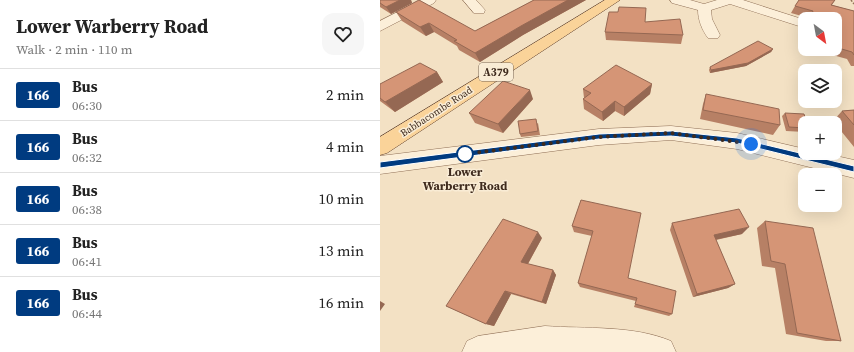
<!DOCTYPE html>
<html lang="en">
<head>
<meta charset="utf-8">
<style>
  :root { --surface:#fff; --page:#f6f6f6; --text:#222; --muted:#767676; --line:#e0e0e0 }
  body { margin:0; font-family:"Source Serif 4",serif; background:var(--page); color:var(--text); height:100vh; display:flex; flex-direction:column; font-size:15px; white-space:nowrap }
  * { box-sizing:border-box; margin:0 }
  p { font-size:13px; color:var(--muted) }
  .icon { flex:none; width:22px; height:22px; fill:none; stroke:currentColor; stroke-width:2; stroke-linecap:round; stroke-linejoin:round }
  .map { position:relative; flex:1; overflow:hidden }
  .sheet { display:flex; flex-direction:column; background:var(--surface); width:380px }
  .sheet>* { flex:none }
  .badge { padding:0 8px; border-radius:3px; font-size:14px; line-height:26px }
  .needle { width:26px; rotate:148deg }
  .controls { position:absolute; left:418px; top:12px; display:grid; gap:8px }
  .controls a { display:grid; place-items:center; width:44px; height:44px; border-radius:8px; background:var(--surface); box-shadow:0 4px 16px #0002; font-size:20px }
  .you { position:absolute; width:20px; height:20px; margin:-10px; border:3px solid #fff; border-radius:50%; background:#1a73e8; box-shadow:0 0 0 6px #1a73e833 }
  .map>.badge { position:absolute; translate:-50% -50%; box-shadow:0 0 0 2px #fff }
  .round { display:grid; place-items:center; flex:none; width:42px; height:42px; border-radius:12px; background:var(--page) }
  .summary { display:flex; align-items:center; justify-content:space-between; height:68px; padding:0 16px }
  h1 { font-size:19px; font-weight:700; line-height:30px }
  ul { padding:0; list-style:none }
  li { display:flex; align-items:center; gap:12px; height:52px; padding:0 16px; border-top:1px solid var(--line) }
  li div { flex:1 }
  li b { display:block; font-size:15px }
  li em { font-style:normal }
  li .badge { min-width:44px; font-weight:700; text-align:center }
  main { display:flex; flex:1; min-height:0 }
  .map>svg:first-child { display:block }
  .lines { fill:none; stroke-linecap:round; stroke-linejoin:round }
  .minor-casing { stroke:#917158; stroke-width:1 }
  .major-casing { stroke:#5e3f2c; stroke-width:1 }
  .path { stroke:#917158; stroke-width:1.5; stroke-dasharray:2 1.5; stroke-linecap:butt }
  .minor { fill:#fcefd9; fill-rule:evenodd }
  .major { fill:#fad399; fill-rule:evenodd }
  .wall { fill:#b78065 }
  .shaded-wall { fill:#956853 }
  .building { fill:#d59576; stroke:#956853 }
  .line { fill:#003b80; stroke:#fff }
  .walk { stroke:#3f2b1e; stroke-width:4; stroke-dasharray:0 7.2 }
  .stop-dot { fill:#fff; stroke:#003b80; stroke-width:2 }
  .labels { text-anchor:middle; stroke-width:3; stroke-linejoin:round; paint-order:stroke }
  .far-street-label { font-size:10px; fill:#3f2b1e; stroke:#f9ecd5 }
  .shield { fill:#f9ecd5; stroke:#776555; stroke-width:1 }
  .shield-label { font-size:11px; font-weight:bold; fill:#3f2b1e }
  .stop-label { font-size:12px; font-weight:bold; fill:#3f2b1e; stroke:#f9ecd5 }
</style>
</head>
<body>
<main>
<section class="sheet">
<div class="summary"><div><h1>Lower Warberry Road</h1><p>Walk · 2 min · 110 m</p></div><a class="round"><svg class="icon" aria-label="heart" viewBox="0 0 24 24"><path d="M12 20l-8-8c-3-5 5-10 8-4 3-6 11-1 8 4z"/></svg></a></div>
<ul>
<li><span class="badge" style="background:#003b80;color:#fff">166</span><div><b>Bus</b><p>06:30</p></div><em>2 min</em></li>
<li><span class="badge" style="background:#003b80;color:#fff">166</span><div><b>Bus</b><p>06:32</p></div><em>4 min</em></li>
<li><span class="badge" style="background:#003b80;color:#fff">166</span><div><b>Bus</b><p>06:38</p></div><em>10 min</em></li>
<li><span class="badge" style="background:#003b80;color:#fff">166</span><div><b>Bus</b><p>06:41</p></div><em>13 min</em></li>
<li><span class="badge" style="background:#003b80;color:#fff">166</span><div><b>Bus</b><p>06:44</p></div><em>16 min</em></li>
</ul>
</section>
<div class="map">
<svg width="474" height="352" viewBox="0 0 474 352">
  <rect width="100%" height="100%" fill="#f3e1c4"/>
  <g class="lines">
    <!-- minor casing -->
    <g class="minor-casing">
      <path id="minor" d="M41 0H56L54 3 0 31V21Z
        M83 0H96L105 10 104 13H94Z
        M290 0H310L324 4 337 0H363L425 20V28L350 4 331 10 332 19 340 35 338 38H328C322 30 318 20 318 10L292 3Z
        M291 126 357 133 425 149V153H443L474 160V178L357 149 291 140 219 145 0 174V156L219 129Z
        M165 326C206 329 253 325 291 341L296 352H82L87 341 98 336Z"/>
    </g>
    <!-- major casing -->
    <g class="major-casing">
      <path id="major" d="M225 0H240L7 153 0 155V137Z"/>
    </g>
    <!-- path -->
    <path class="path" d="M471 0 474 4"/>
    <!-- minor -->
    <use href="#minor" class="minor"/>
    <!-- major -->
    <use href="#major" class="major"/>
  </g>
  <!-- wall -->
  <path class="wall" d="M0 0H31L32 3 11 14 0 7Z
    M154 0H206L143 35 100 62 79 50 77 46 54 32 46 36 22 21 16 12 95 31Z
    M419 0H455L452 5 474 11V66H471L467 59 431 49H455V19H429V18L411 13 415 6Z
    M265 22 303 35 301 44 226 40 225 32Z
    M425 29V47L419 46Z
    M393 49 391 52 366 66 330 73 329 70 330 67Z
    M57 72 63 82 15 112 0 101V84Z
    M272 84 270 94 244 116 235 111 223 121 204 109 203 99 204 98 203 89Z
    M326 94 400 125 393 135 320 119 323 104Z
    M153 99 123 133 95 123 89 113Z
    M474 110V147L453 121 462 111Z
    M405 113 425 123V132L406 131 402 116Z
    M158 123 160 135 141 137 140 134Z
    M201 200 248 278 292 314 289 316 254 307 256 301 200 287 198 283 212 236 194 232 192 226Z
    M385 221 461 341H446L406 334 395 268 382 266 377 228Z
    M292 223 362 234 336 240 355 284 348 288 313 297 290 230Z
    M162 238 148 264 173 270 176 275 166 304 131 294 114 326 106 324 66 306Z"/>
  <!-- shaded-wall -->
  <path class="shaded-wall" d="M20 0H31L32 3 11 14 6 7Z
    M188 0H206L143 35 100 62 95 53 141 26Z
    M49 23 54 32 46 36 40 27Z
    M393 49 391 52 366 66 330 73 331 70Z
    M57 72 63 82 15 112 5 102Z
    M272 84 270 94 244 116V107Z
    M150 90 153 99 123 133 118 124Z
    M235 101V111L223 121 222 112Z
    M369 227 362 234 329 241 334 235Z
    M158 232 162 238 146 267 141 262Z
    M173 270 176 275 166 304 162 302Z
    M355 284 348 288 313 297 317 294Z
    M125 291 131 294 114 326 106 324Z
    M0 301 5 304 0 311Z"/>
  <!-- building -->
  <path class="building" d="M0 0H20L6 7 0 3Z
    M39 0 95 31 154 0H188L141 26 95 53 74 41 77 40 49 23 40 27 16 12Z
    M419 0H455L451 5 474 11V55L472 52 455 47V19H430L433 11 415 6Z
    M239 7 266 8 265 22 300 19 303 35 225 32 229 12H238Z
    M425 33V39H423Z
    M378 41 393 49 368 63 331 70 330 67Z
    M40 63 57 72 5 102 0 98V84Z
    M236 65 272 84 244 107 235 101 222 112 203 99 211 93 203 89Z
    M123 81 150 90 118 124 89 113Z
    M326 94 399 109 400 125 323 110Z
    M474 110V125L462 111Z
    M405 113 424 114 427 123H425V128L409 127Z
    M156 119 158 131 140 134 138 121Z
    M201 200 261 213 248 278 296 291 292 314 255 304 257 298 198 283 213 231 192 226Z
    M359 209 369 227 334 235 355 284 317 294 292 223Z
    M123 219 158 232 141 262 173 270 162 302 125 291 106 324 66 306Z
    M385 221 433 228 461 341 417 333 405 264 391 261Z"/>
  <!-- line -->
  <path class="line" d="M291 131 357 138 474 166V172L357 143 291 136 219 139 0 168V162L219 134Z"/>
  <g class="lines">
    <!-- walk -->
    <path class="walk" d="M85 154 219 137 291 133 371 144"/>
  </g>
  <!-- markers -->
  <circle class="stop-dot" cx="85" cy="154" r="8"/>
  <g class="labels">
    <!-- far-street labels -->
    <g class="far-street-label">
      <text transform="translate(56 111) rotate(-33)" y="4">Babbacombe Road</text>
    </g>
    <!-- shield labels -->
    <rect class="shield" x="99" y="63" width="34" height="18" rx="3"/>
    <g class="shield-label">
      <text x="116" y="76">A379</text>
    </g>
    <!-- stop labels -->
    <g class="stop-label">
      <text x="85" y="176">Lower<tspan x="85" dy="14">Warberry Road</tspan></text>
    </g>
  </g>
</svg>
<div class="controls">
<a><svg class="needle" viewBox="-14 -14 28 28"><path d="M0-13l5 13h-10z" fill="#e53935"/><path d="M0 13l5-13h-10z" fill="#767676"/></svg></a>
<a><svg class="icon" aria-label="layers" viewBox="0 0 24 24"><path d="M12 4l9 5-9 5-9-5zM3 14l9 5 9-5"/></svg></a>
<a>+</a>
<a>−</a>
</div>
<div class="you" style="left:371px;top:144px"></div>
</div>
</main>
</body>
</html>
